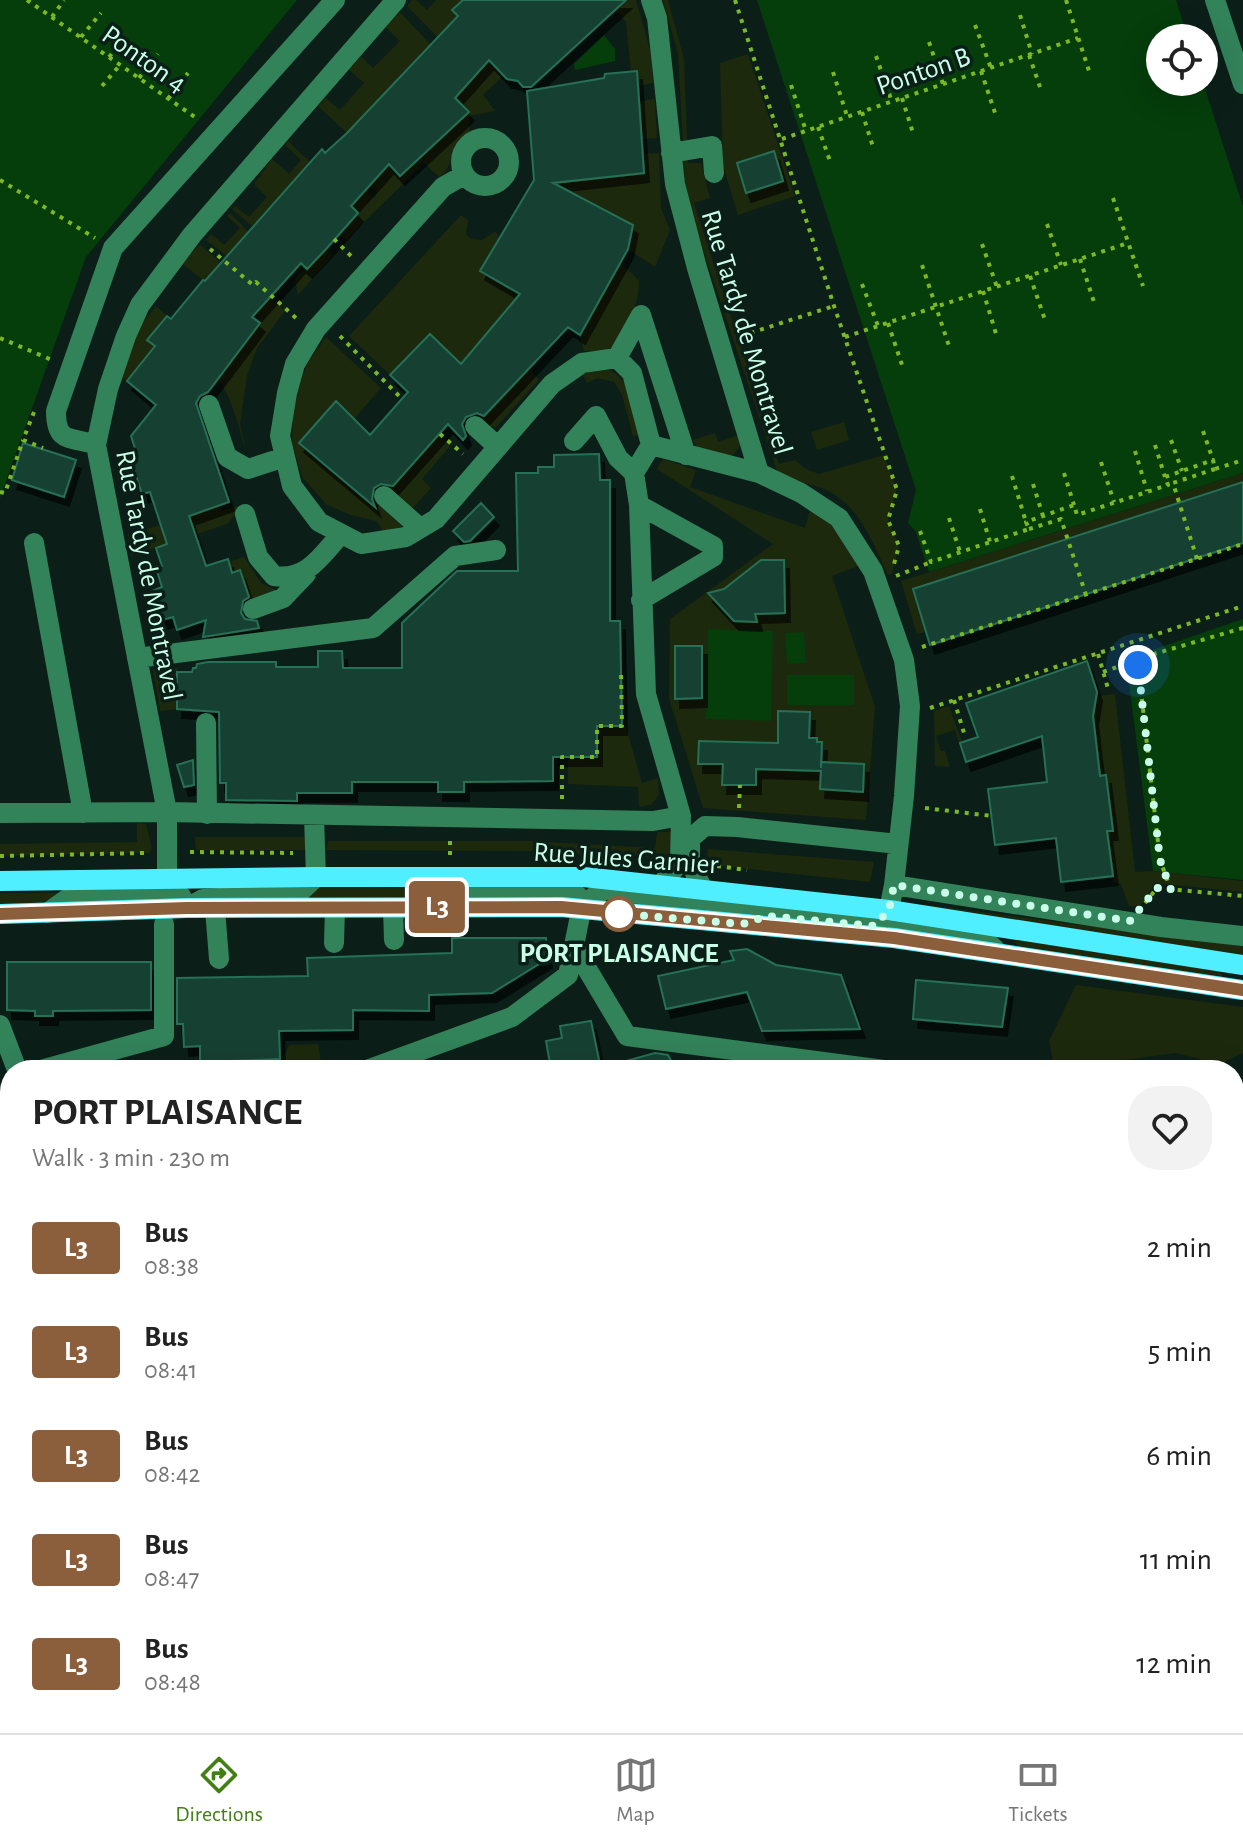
<!DOCTYPE html>
<html lang="en">
<head>
<meta charset="utf-8">
<style>
  :root { --surface:#fff; --page:#f2f2f2; --text:#222; --muted:#767676; --line:#e0e0e0; --accent:#438013 }
  body { margin:0; font-family:"Alegreya Sans",sans-serif; background:var(--page); color:var(--text); height:100vh; display:flex; flex-direction:column; font-size:30px; white-space:nowrap }
  * { box-sizing:border-box; margin:0 }
  p { font-size:26px; color:var(--muted) }
  .icon { flex:none; width:44px; height:44px; fill:none; stroke:currentColor; stroke-width:2; stroke-linecap:round; stroke-linejoin:round }
  .map { position:relative; flex:1; overflow:hidden }
  .details { position:absolute; left:0px; top:1060px; width:1244px; height:674px; display:flex; flex-direction:column; background:var(--surface); border-radius:32px 32px 0 0; box-shadow:0 8px 32px #0002 }
  .details>* { flex:none }
  .badge { padding:0 16px; border-radius:6px; font-size:28px; line-height:52px }
  .tools { position:absolute; left:1146px; top:24px; display:grid; gap:16px }
  .tools a { display:grid; place-items:center; width:72px; height:72px; border-radius:50%; background:var(--surface); box-shadow:0 8px 32px #0002; font-size:40px }
  .you { position:absolute; width:40px; height:40px; margin:-20px; border:6px solid #fff; border-radius:50%; background:#1a73e8; box-shadow:0 0 0 12px #1a73e833 }
  .map>.badge { position:absolute; translate:-50% -50%; box-shadow:0 0 0 4px #fff }
  .round { display:grid; place-items:center; flex:none; width:84px; height:84px; border-radius:32px; background:var(--page) }
  .summary { display:flex; align-items:center; justify-content:space-between; height:136px; padding:0 32px }
  h1 { font-size:38px; font-weight:700; line-height:60px }
  ul { padding:0; list-style:none }
  li { display:flex; align-items:center; gap:24px; height:104px; padding:0 32px }
  li div { flex:1 }
  li b { display:block; font-size:30px }
  li em { font-style:normal }
  li .badge { min-width:88px; font-weight:700; text-align:center }
  .tab-bar { display:flex; justify-content:space-around; align-items:center; height:112px; border-top:2px solid var(--line); background:var(--surface); font-size:22px; color:var(--muted) }
  .tab-bar a { display:grid; justify-items:center; gap:4px }
  .tab-bar .on { color:var(--accent) }
  .map>svg:first-child { display:block }
  .green { fill:#1d290d }
  .water { fill:#053d0b }
  .pier { fill:#0b1f18 }
  .building { fill:#154133; stroke:#256f56; stroke-width:2; filter:url(#shadow) }
  .lines { fill:none; stroke-linecap:round; stroke-linejoin:round }
  .path { stroke:#7cb824; stroke-width:4; stroke-dasharray:4 6; stroke-linecap:butt }
  .minor { stroke:#32825a; stroke-width:20 }
  .major { stroke:#50efff; stroke-width:20 }
  .line-casing { stroke:#fff; stroke-width:18 }
  .line { stroke:#8b5e3c; stroke-width:12 }
  .walk { stroke:#c9ffe8; stroke-width:8; stroke-dasharray:0 14.4 }
  .stop-dot { fill:#fff; stroke:#8b5e3c; stroke-width:4 }
  .labels { text-anchor:middle; stroke-width:7; stroke-linejoin:round; paint-order:stroke }
  .street-label { font-size:28px; fill:#c9ffe8; stroke:#0b1f18 }
  .stop-label { font-size:28px; font-weight:bold; fill:#c9ffe8; stroke:#0b1f18 }
</style>
</head>
<body>
<div class="map">
<svg width="1243" height="1733" viewBox="0 0 1243 1733">
  <defs>
    <filter id="shadow"><feDropShadow dx="5" dy="9" stdDeviation="0" flood-color="#0009"/></filter>
  </defs>
  <rect width="100%" height="100%" fill="#0b1f18"/>
  <!-- green -->
  <path class="green" d="M412 0H416L427 10 436 0H463L452 10 488 50 487 57 503 76 483 95 495 111 469 116 470 134C448 149 456 162 440 178L424 163 346 240 339 234 358 213 351 206 366 190 374 198 377 193 360 176 386 161 401 176 469 112 455 98 475 75 407 6Z
    M608 0H636L651 53 653 83 638 86 637 71H631L626 22Z
    M663 0H668L684 59 688 163H701L710 198 694 203 779 464 795 460 806 469 819 474 884 455 897 490 888 520 899 546 892 574 888 575C873 544 862 510 830 492 813 482 793 485 777 471L690 210 685 179 678 54Z
    M400 12 430 44 347 133 318 106 326 98 340 110 364 83 349 70 361 56 373 68 400 41 385 27Z
    M748 54 795 196 738 215 723 166 720 63Z
    M655 99 657 138 642 139 639 101Z
    M288 141 310 162 252 226 232 209 235 206 249 217 267 197 254 184 272 159 289 174 301 160 285 145Z
    M659 153 661 208 670 230 655 267 628 249 633 225 536 177 644 173 643 154Z
    M230 213 248 231 227 256 206 240 211 234 224 245 240 228 227 216Z
    M461 215 468 220 466 234 471 239 482 240 496 231 499 239 481 271 517 293 542 300 461 364 430 334 390 375 349 336Z
    M200 245 263 299 266 295 285 311 257 348 247 376 240 424 246 450C239 430 230 387 213 375L237 354 260 323 181 263Z
    M326 249 333 255 298 295 295 279 305 266Z
    M621 262 639 281C640 304 626 326 617 347L600 351H584L580 335Z
    M156 306 167 316 147 340 155 346 127 381 119 375 137 330Z
    M326 337 381 388 354 419 335 401 300 444 375 507 378 503 403 527 383 531 376 521 351 515 327 505 303 478 292 443 293 411 301 381 307 364Z
    M528 367 539 380 495 428 480 420Z
    M597 368C631 368 633 409 640 435L633 436 622 395 614 382 598 378 587 383 583 374Z
    M844 422 849 440 817 450 811 432Z
    M715 433 718 442 738 435 740 447 731 456 698 449 693 440Z
    M438 435 450 446 422 479 431 488 412 509 390 489Z
    M663 459 696 470 690 487 805 528 810 510 832 521 858 566 832 576 875 707 866 820 703 808 669 698 670 619 773 544 657 469Z
    M1243 473V482L913 589 926 632 917 634 901 581Z
    M259 501 243 506 227 524 131 556 128 535 219 506 221 511Z
    M244 557 261 583 283 593 251 603 240 571 232 573 229 562Z
    M177 668V709L160 711 153 669Z
    M1115 694 1135 872 1153 871 1243 881V892L1155 883 1140 906H1129L1121 884 1113 883 1107 831H1112L1106 775 1100 776 1090 731 1038 738 1031 719 1099 696Z
    M949 706 962 742 959 743 955 730 936 736 941 751H945L950 767 935 766 934 711Z
    M597 726 626 727 642 783 658 778 659 795 651 805 639 807 638 787 568 784V757H597Z
    M137 823 146 824 152 849 149 853 0 856V844L137 842Z
    M657 832H671V858L526 851 326 850 328 841H530L655 848Z
    M195 837H305V850H196Z
    M708 849 874 862 870 882 712 865 707 854Z
    M319 886 415 888 471 897 299 901Z
    M0 893H64L28 908H0Z
    M920 904 1243 946V961L921 909Z
    M1012 937 1216 967 1224 978 1019 948Z
    M1076 985 1243 1007V1053L1208 1070 1200 1059 1175 1053 1111 1062 1086 1070H1055L1049 1041Z
    M318 1044 321 1061 299 1070H252L281 1064 289 1045Z
    M10 1247V1313L0 1316V1252Z
    M403 1724H623L609 1733H403Z"/>
  <!-- water -->
  <path class="water" d="M0 0H297L86 257 0 498Z
    M757 0H1176L1188 38H1160V82H1203L1243 206V473L929 572 916 532 908 523 916 490Z
    M604 35 615 49V61L575 70 574 64Z
    M1243 619V880L1153 871 1126 659Z
    M708 629 773 631 771 721 706 719Z
    M804 632 806 663 787 664 785 633Z
    M787 675H854V705H787Z"/>
  <!-- pier -->
  <path class="pier" d="M1204 78 1243 193V206L1203 82Z"/>
  <!-- building -->
  <path class="building" d="M463 0H626L531 87H523L518 81 507 79 489 60 455 98 469 112 400 176 389 164 351 206 358 213 326 249 307 269 301 263 252 317 260 323 208 392 200 396 196 403 229 502 189 516 206 566 228 559 232 573 240 570 249 597 243 601 241 613 245 619 257 621 259 628 203 637 206 620 177 630 173 617 162 620 152 591 162 587 156 568 162 566 156 548 167 544 150 492 142 494 131 460 138 458 131 436 156 405 127 381 155 346 147 340 167 316 171 319 203 280 205 281 322 149 325 153 347 133 458 16 452 10Z
    M637 71 644 173 553 183 633 225 628 249 580 335 568 327 484 416 477 413 466 417 462 424 466 436 463 440 448 424 393 486 381 484 374 488 372 499 375 507 299 443 336 401 370 435 408 392 390 375 430 334 461 364 520 294 480 271 534 180 527 91 604 78 605 74Z
    M774 151 783 181 746 193 737 163Z
    M23 443 76 460 64 497 12 480Z
    M599 454 600 480H610V621H620L622 726H597V757H553V781L464 782V792H438V782H352V793H297V801L226 800V783H220L219 712 177 709V672H192L193 668H196L197 664 208 662H276V667H318V651H342L343 668H402V623L457 571H518L516 473H538V467H554V455Z
    M1243 482V543L930 645 913 589Z
    M481 503 494 517 470 541 464 542 453 531Z
    M761 560H784L785 613 755 614 757 622 734 621 708 593 724 589Z
    M675 646H702V698L675 699Z
    M1087 661 1097 692 1093 716 1100 776 1106 775 1113 831H1107L1113 876 1061 882 1056 838 995 845 988 789 1047 782 1042 736 966 762 960 743 978 737 966 703Z
    M778 711 810 712 809 738H817V742H822L821 768V762L864 764 863 792 820 789 821 771 756 769V785H722L723 764H698L699 741 778 743Z
    M193 760 194 785 184 787 177 765Z
    M452 938H546L547 959 492 993 429 995V1011L353 1010V1030L279 1031 280 1059 200 1062V1046L184 1047 183 1024H177V978L308 976 307 958 452 953Z
    M747 949 776 965 841 975 860 1029 762 1031 747 992 666 1009 658 976 734 960 730 951Z
    M7 962H151V1010L53 1011V1016H35V1011L7 1010Z
    M916 980 1008 988 1002 1027 913 1019Z
    M591 1021 601 1070H551L546 1041 562 1038 560 1026Z
    M655 1053 668 1055 676 1070H615V1064Z"/>
  <g class="lines">
    <!-- path -->
    <path class="path" d="M27 0 199 120
      M735 0 834 306 897 490 888 520 899 546 894 564
      M1066 0 1090 74
      M1020 15 1032 54
      M52 17 64 0
      M975 25 991 68
      M81 37 101 13
      M929 42 943 84
      M1029 55 1041 90
      M876 56 892 102
      M109 57 128 34
      M981 71 995 113
      M833 72 847 116
      M139 78 158 54
      M791 85 806 131
      M102 86 120 65
      M902 98 913 133
      M168 99 188 73
      M862 112 873 147
      M818 127 830 161
      M782 139 1078 38
      M0 180 95 238
      M1113 198 1143 286
      M1047 224 1061 265
      M334 239 351 256
      M982 244 997 287
      M210 249 253 285 256 282 296 318
      M1080 259 1094 302
      M922 265 950 349
      M1030 276 1045 320
      M862 284 878 326
      M983 291 997 337
      M888 323 902 365
      M340 336 402 399
      M741 336 834 306
      M845 337 1128 243
      M0 338 52 360
      M34 412 23 440 43 448
      M1203 431 1213 460
      M440 434 463 454
      M1171 440 1182 471
      M1155 445 1165 477
      M1135 451 1147 491
      M1101 462 1114 502
      M1064 473 1074 505
      M1012 476 1026 522
      M1033 484 1043 516
      M0 492 5 493 23 440
      M980 509 990 542
      M949 518 960 552
      M1029 529 1061 519 1086 595
      M920 531 931 562 1029 529 1026 522 1074 505 1077 515 1168 485 1165 477 1213 460 1215 469 1243 460
      M1197 559 1173 483 1215 469
      M896 576 931 562
      M922 647 1243 544
      M1098 654 1109 692
      M1103 672 1153 654
      M954 700 964 733
      M930 708 1243 606
      M562 799V757H597V726H622L621 671
      M739 808 740 785
      M925 808 992 816
      M190 852 293 853
      M450 855V838
      M0 856 146 853
      M717 866 747 870
      M1171 890 1160 860 1138 665 1155 659 1154 654 1243 628
      M1145 903 1157 888 1243 896
      M1234 1483 1243 1454
      M1234 1606 1243 1643"/>
    <!-- minor -->
    <path class="minor" d="M651 0 657 18 675 184 697 268 759 473 801 493 839 518 873 571 904 660 910 706 904 796 894 885 889 910 874 926 767 916 743 924
      M1215 0 1243 84
      M461 162a24 24 0 1 1 48 0a24 24 0 1 1-48 0Z
      M671 153 712 146 714 173
      M464 175 443 187 316 329 295 364 287 393 280 436 292 486 319 522 361 544 406 537 436 519 552 384 582 363 617 358 632 373 651 445 759 473
      M617 358 641 315 686 455
      M209 405 227 457 248 469 285 457
      M475 426 498 447
      M574 441 596 416 618 458 634 473
      M96 445C70 436 56 444 56 411L113 248 335 0
      M651 445 634 473 639 505 646 694 681 816 680 862 660 886
      M384 496 420 528
      M639 505 713 546V557L641 600
      M245 514 258 557 274 576C307 581 321 556 341 534
      M34 543 83 813
      M253 609 283 598 306 574
      M137 658 373 628 455 556 496 550
      M206 723 207 814
      M0 813 167 812 653 821 681 816
      M314 816 316 877 299 893 203 899 187 908 181 896H167V812L96 445 108 389 126 336 140 305 192 235 396 0
      M691 838 705 826 737 827 898 844
      M690 842V862L703 890
      M894 885 1161 927 1243 936
      M393 908 394 940
      M215 909 219 959
      M889 910 899 927 987 942 995 949
      M581 911 588 901 605 889 737 908 768 897
      M47 913 67 899 153 894 168 878
      M334 943 335 908
      M574 947 627 1036 884 1070
      M0 1025 17 1070
      M41 1070 164 1036V924
      M367 1070 512 1017 568 975 581 911 577 895 565 888 448 887 442 884
      M0 1230 10 1225
      M1234 1243 1243 1240
      M1234 1410 1243 1390
      M0 1431 10 1429
      M1234 1548 1243 1550
      M209 1724 228 1733
      M391 1724 392 1733
      M867 1724 942 1733"/>
    <!-- major -->
    <path class="major" d="M0 881 316 877H584L889 910 1243 965
      M0 914 187 908 561 907 894 938 1243 990"/>
  </g>
  <g class="lines">
    <!-- line casing -->
    <g class="line-casing">
      <path id="line" d="M0 914 187 908 561 907 894 938 1243 990"/>
    </g>
    <!-- line -->
    <use href="#line" class="line"/>
    <!-- walk -->
    <path class="walk" d="M619 914 610 913 743 924 767 916 874 926 889 910 894 885 1130 921 1157 888 1171 890 1160 860 1138 665"/>
  </g>
  <!-- markers -->
  <circle class="stop-dot" cx="619" cy="914" r="16"/>
  <g class="labels">
    <!-- street labels -->
    <g class="street-label">
      <text transform="translate(145 58) rotate(35)" y="10">Ponton 4</text>
      <text transform="translate(923 70) rotate(-19)" y="10">Ponton B</text>
      <text transform="translate(748 332) rotate(73)" y="10">Rue Tardy de Montravel</text>
      <text transform="translate(150 575) rotate(79)" y="10">Rue Tardy de Montravel</text>
      <text transform="translate(626 857) rotate(4)" y="10">Rue Jules Garnier</text>
    </g>
    <!-- stop labels -->
    <g class="stop-label">
      <text x="619" y="962">PORT PLAISANCE</text>
    </g>
  </g>
</svg>
<div class="tools">
<a><svg class="icon" aria-label="locate" viewBox="0 0 24 24"><circle cx="12" cy="12" r="6"/><path d="M12 2v4M12 18v4M2 12h4M18 12h4"/></svg></a>
</div>
<div class="you" style="left:1138px;top:665px"></div>
<b class="badge" style="left:437px;top:907px;background:#8b5e3c;color:#fff">L3</b>
<section class="details">
<div class="summary"><div><h1>PORT PLAISANCE</h1><p>Walk · 3 min · 230 m</p></div><a class="round"><svg class="icon" aria-label="heart" viewBox="0 0 24 24"><path d="M12 20l-8-8c-3-5 5-10 8-4 3-6 11-1 8 4z"/></svg></a></div>
<ul>
<li><span class="badge" style="background:#8b5e3c;color:#fff">L3</span><div><b>Bus</b><p>08:38</p></div><em>2 min</em></li>
<li><span class="badge" style="background:#8b5e3c;color:#fff">L3</span><div><b>Bus</b><p>08:41</p></div><em>5 min</em></li>
<li><span class="badge" style="background:#8b5e3c;color:#fff">L3</span><div><b>Bus</b><p>08:42</p></div><em>6 min</em></li>
<li><span class="badge" style="background:#8b5e3c;color:#fff">L3</span><div><b>Bus</b><p>08:47</p></div><em>11 min</em></li>
<li><span class="badge" style="background:#8b5e3c;color:#fff">L3</span><div><b>Bus</b><p>08:48</p></div><em>12 min</em></li>
</ul>
</section>
</div>
<nav class="tab-bar">
<a class="on"><svg class="icon" aria-label="directions" viewBox="0 0 24 24"><path d="M12 3l9 9-9 9-9-9zM9 14v-3h6M13 9l2 2-2 2"/></svg>Directions</a>
<a><svg class="icon" aria-label="map" viewBox="0 0 24 24"><path d="M3 6l6-2 6 2 6-2v14l-6 2-6-2-6 2zM9 4v14M15 6v14"/></svg>Map</a>
<a><svg class="icon" aria-label="tickets" viewBox="0 0 24 24"><path d="M3 7h18v10H3zM15 7v10"/></svg>Tickets</a>
</nav>
</body>
</html>
